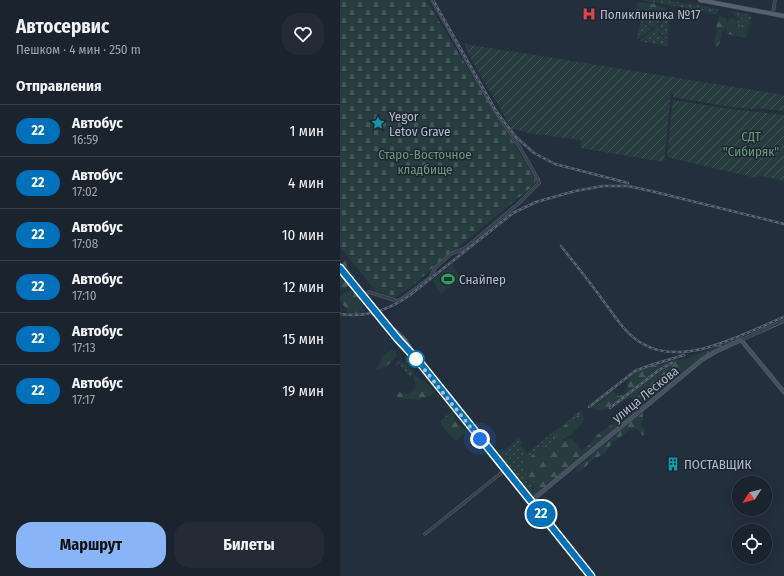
<!DOCTYPE html>
<html lang="ru">
<head>
<meta charset="utf-8">
<style>
  :root { --surface:#1b232e; --page:#242b36; --text:#f1f3f6; --muted:#a0a4aa; --line:#39404a; --accent:#8ab4f8 }
  body { margin:0; font-family:"Fira Sans Condensed",sans-serif; background:var(--page); color:var(--text); height:100vh; display:flex; flex-direction:column; font-size:15px; white-space:nowrap }
  * { box-sizing:border-box; margin:0 }
  p { font-size:13px; color:var(--muted) }
  .icon { flex:none; width:22px; height:22px; fill:none; stroke:currentColor; stroke-width:2; stroke-linecap:round; stroke-linejoin:round }
  .map { position:relative; flex:1; overflow:hidden }
  .details { display:flex; flex-direction:column; background:var(--surface); width:340px }
  .details>* { flex:none }
  .badge { padding:0 8px; border-radius:13px; font-size:14px; line-height:26px }
  .needle { width:26px; rotate:234deg }
  .tools { position:absolute; left:392px; top:476px; display:grid; gap:8px }
  .tools a { display:grid; place-items:center; width:40px; height:40px; border-radius:50%; background:var(--surface); box-shadow:0 2px 10px #0003,0 0 0 1px var(--line); font-size:20px }
  .you { position:absolute; width:20px; height:20px; margin:-10px; border:3px solid #fff; border-radius:50%; background:#1a73e8; box-shadow:0 0 0 6px #1a73e833 }
  .map>.badge { position:absolute; translate:-50% -50%; box-shadow:0 0 0 2px #fff }
  h2 { padding:0 16px; font-size:15px; line-height:36px }
  .round { display:grid; place-items:center; flex:none; width:42px; height:42px; border-radius:16px; background:var(--page) }
  .headline { display:flex; align-items:center; justify-content:space-between; height:68px; padding:0 16px }
  h1 { font-size:19px; font-weight:700; line-height:30px }
  .cta { display:flex; gap:8px; margin-top:auto; padding:8px 16px }
  .cta a { flex:1; height:46px; border-radius:16px; background:var(--accent); color:#111; font-size:16px; font-weight:700; line-height:46px; text-align:center }
  .cta a+a { background:var(--page); color:var(--text) }
  ul { padding:0; list-style:none }
  li { display:flex; align-items:center; gap:12px; height:52px; padding:0 16px; border-top:1px solid var(--line) }
  li div { flex:1 }
  li b { display:block; font-size:15px }
  li em { font-style:normal }
  li .badge { min-width:44px; font-weight:700; text-align:center }
  main { display:flex; flex:1; min-height:0 }
  .map>svg:first-child { display:block }
  .grass { fill:url(#grass-dots) }
  .forest { fill:url(#forest-firs) }
  .cemetery { fill:url(#cemetery-stones) }
  .garden { fill:url(#garden-furrows) }
  .pitch { fill:#263c3f }
  .lines { fill:none; stroke-linecap:round; stroke-linejoin:round }
  .street-casing { stroke:#565f6c; stroke-width:3.5 }
  .secondary-casing { stroke:#565f6c; stroke-width:4.5 }
  .primary-casing { stroke:#414a57; stroke-width:5 }
  .street { stroke:#38414e; stroke-width:2.5 }
  .secondary { stroke:#465061; stroke-width:3.5 }
  .primary { stroke:#56606e; stroke-width:4 }
  .rail-casing { stroke:#5a6575; stroke-width:2.5 }
  .rail { stroke:#1d2633; stroke-width:1; stroke-dasharray:3; stroke-linecap:butt }
  .line-casing { stroke:#fff; stroke-width:9 }
  .line { stroke:#0072bc; stroke-width:6 }
  .walk { stroke:#b4bcc9; stroke-width:4; stroke-dasharray:0 7.2 }
  .stop-dot { fill:#fff; stroke:#0072bc; stroke-width:2 }
  .labels { text-anchor:middle; stroke-width:3; stroke-linejoin:round; paint-order:stroke }
  .poi-label { font-size:13px; fill:#b4bcc9; stroke:#1d2633; text-anchor:start }
  .park-label { font-size:13px; fill:#6b9a76; stroke:#1d2633 }
  .street-label { font-size:13px; fill:#b4bcc9; stroke:#1d2633 }
</style>
</head>
<body>
<main>
<section class="details">
<div class="headline"><div><h1>Автосервис</h1><p>Пешком · 4 мин · 250 m</p></div><a class="round"><svg class="icon" aria-label="heart" viewBox="0 0 24 24"><path d="M12 20l-8-8c-3-5 5-10 8-4 3-6 11-1 8 4z"/></svg></a></div>
<h2>Отправления</h2>
<ul>
<li><span class="badge" style="background:#0072bc;color:#fff">22</span><div><b>Автобус</b><p>16:59</p></div><em>1 мин</em></li>
<li><span class="badge" style="background:#0072bc;color:#fff">22</span><div><b>Автобус</b><p>17:02</p></div><em>4 мин</em></li>
<li><span class="badge" style="background:#0072bc;color:#fff">22</span><div><b>Автобус</b><p>17:08</p></div><em>10 мин</em></li>
<li><span class="badge" style="background:#0072bc;color:#fff">22</span><div><b>Автобус</b><p>17:10</p></div><em>12 мин</em></li>
<li><span class="badge" style="background:#0072bc;color:#fff">22</span><div><b>Автобус</b><p>17:13</p></div><em>15 мин</em></li>
<li><span class="badge" style="background:#0072bc;color:#fff">22</span><div><b>Автобус</b><p>17:17</p></div><em>19 мин</em></li>
</ul>
<div class="cta"><a>Маршрут</a><a>Билеты</a></div>
</section>
<div class="map">
<svg width="444" height="576" viewBox="0 0 444 576">
  <defs>
    <pattern id="grass-dots" width="8" height="8" patternUnits="userSpaceOnUse"><rect width="8" height="8" fill="#263c3f"/><path d="M2 2h.1M6 6h.1" fill="none" stroke="#435659" stroke-width="1.8" stroke-linecap="round"/></pattern>
    <pattern id="forest-firs" width="22" height="20" patternUnits="userSpaceOnUse"><rect width="22" height="20" fill="#263c3f"/><path d="M5 1l3.5 6h-7zM16 11l3.5 6h-7z" fill="#435659"/></pattern>
    <pattern id="cemetery-stones" width="16" height="16" patternUnits="userSpaceOnUse"><rect width="16" height="16" fill="#263c3f"/><path d="M2 7V4a2 2 0 0 1 4 0v3zM10 15v-3a2 2 0 0 1 4 0v3z" fill="#435659"/></pattern>
    <pattern id="garden-furrows" width="10" height="10" patternUnits="userSpaceOnUse"><rect width="10" height="10" fill="#263c3f"/><path d="M-1 1l2-2M0 10L10 0M9 11l2-2" fill="none" stroke="#435659"/></pattern>
  </defs>
  <rect width="100%" height="100%" fill="#242f3e"/>
  <!-- grass -->
  <path class="grass" d="M300 0H331L329 5Z
    M331 1 347 4V3L378 9 377 14 330 5Z
    M296 8 314 15 320 14 319 22 314 26 311 27 295 14Z
    M391 11 411 15 397 18Z
    M329 15 328 33V32V40L319 32 320 22Z
    M412 15 410 21 399 19 411 21 409 33 410 24 405 21 403 32H402L399 29 400 25 396 20 397 19Z
    M301 20 310 28V30L297 40Z
    M319 23 318 33 328 41V46L299 41 311 31 315 30V27Z
    M67 356 76 366V367C70 368 66 363 64 358Z
    M60 361C65 362 71 369 74 374L70 377 59 364 56 366 55 364Z
    M241 410 242 414C234 417 220 429 217 437 215 441 215 445 212 449L209 450 203 446 193 455 185 457 184 463 187 477H193L195 480 192 489 196 494 191 495 160 456V451L162 449 163 451 179 438 182 443 180 445 187 453Z"/>
  <!-- forest -->
  <path class="forest" d="M298 2 314 4 326 8 327 12C317 19 306 11 296 6Z
    M379 16 387 18 386 23 390 18 395 19 400 25 399 29 402 32 405 21 409 22 407 36 405 38 387 34 386 27 382 33 379 44 376 47C372 41 377 34 378 28H376Z
    M4 260H6L7 266 15 278H11L1 263Z
    M0 274 8 285 5 289 0 290Z
    M11 290C18 294 23 305 25 312L24 313 12 314 8 313 6 308 0 301V296L3 293Z
    M394 339V342L372 352 198 494H196C191 489 195 486 195 480L193 477 190 479 187 477 184 463V457L186 455 190 457 203 446 209 450 212 449C215 445 215 439 217 434 220 428 235 416 242 414L244 418V421L232 434 223 439 224 441 230 438 238 445 239 448 242 450 248 446 257 435 281 418 294 403 293 399 290 397C279 403 263 416 251 407L254 404 256 405 266 398 264 396 271 391 279 396 282 395 288 388 287 382 290 377 296 372 309 367 315 365H319L334 360 346 359Z
    M51 350 55 351 57 355C52 363 44 369 36 370L35 368C40 365 41 363 41 358Z
    M74 375C80 380 93 386 95 393L80 400 58 398 57 395 59 392C68 395 71 395 76 386L73 378Z
    M113 411 115 414 114 419C117 426 121 426 126 429V432L116 441 102 426 100 421 106 416Z
    M303 413V419L301 425 306 431 303 436 298 429 292 428 272 443 264 454 253 459 242 470 237 472 236 470C238 466 244 460 249 460L252 454 269 441 295 418Z"/>
  <!-- cemetery -->
  <path class="cemetery" d="M0 0H86L196 179 194 185 94 267 71 287 54 298 35 290 0 247Z"/>
  <!-- garden -->
  <path class="garden" d="M125 44 444 95V111L415 108 414 109 391 107 333 97 334 94 331 93 324 162 241 148V140L187 133V132L172 129 131 59 125 47Z
    M333 100 376 107 444 115V181L418 175 416 178 327 157Z"/>
  <!-- pitch -->
  <path class="pitch" d="M112 265 122 278 101 294 93 280Z"/>
  <g class="lines">
    <!-- street casing -->
    <g class="street-casing">
      <path id="street" d="M433 13 435 0
        M23 296 29 292 54 300 57 301 63 298 90 278 95 268 112 253 124 249 179 203 199 183 198 179 179 146 156 112 92 0
        M401 340 444 321
        M85 534 165 470"/>
    </g>
    <!-- secondary casing -->
    <g class="secondary-casing">
      <path id="secondary" d="M191 501 363 359 375 352 401 340 444 392"/>
    </g>
    <!-- primary casing -->
    <g class="primary-casing">
      <path id="primary" d="M360 0 444 16
        M0 268 57 338 81 364 165 470 251 576
        M49 325 65 340 75 356"/>
    </g>
    <!-- street -->
    <use href="#street" class="street"/>
    <!-- secondary -->
    <use href="#secondary" class="secondary"/>
    <!-- primary -->
    <use href="#primary" class="primary"/>
    <!-- rail casing -->
    <g class="rail-casing">
      <path id="rail" d="M93 0 156 111 176 137 194 153 215 164 288 183
        M221 246C235 264 249 281 262 299 274 315 285 334 303 344 344 368 405 333 444 317
        M0 314C26 318 49 310 70 295L173 213 196 202 235 191 263 186H288L311 191 444 224
        M249 407 295 371 308 366 344 355
        M270 408 319 370 332 363"/>
    </g>
    <!-- rail -->
    <use href="#rail" class="rail"/>
  </g>
  <g class="lines">
    <!-- line casing -->
    <g class="line-casing">
      <path id="line" d="M0 268 57 338 81 364 251 576"/>
    </g>
    <!-- line -->
    <use href="#line" class="line"/>
    <!-- walk -->
    <path class="walk" d="M76 359 140 439"/>
  </g>
  <!-- icons -->
  <defs>
    <g id="hospital-bare" transform="scale(1.08)"><path d="M-5-5h3v3.5h4V-5h3V5h-3V1.5h-4V5h-3Z" fill="#e0444e" stroke="#1d2633" stroke-width="2.5" paint-order="stroke"/></g>
    <g id="sight-bare" transform="scale(1.08)"><path d="M0-6L1.8-2.2L6-1.7L2.9 1.2L3.7 5.4L0 3.3L-3.7 5.4L-2.9 1.2L-6-1.7L-1.8-2.2Z" fill="#0f9aa8" stroke="#1d2633" stroke-width="2.5" paint-order="stroke"/></g>
    <g id="stadium-bare" transform="scale(1.08)"><path d="M0-5a6.5 5 0 1 0 0 10a6.5 5 0 1 0 0-10ZM-3.5-1.8h7v3.6h-7Z" fill="#2e9e5b" stroke="#1d2633" stroke-width="2.5" paint-order="stroke"/></g>
    <g id="building-bare" transform="scale(1.08)"><path d="M-4-6H4V6H1V3H-1V6H-4ZM-2.5-4.3h1.7v1.8h-1.7ZM.8-4.3h1.7v1.8H.8ZM-2.5-1h1.7V.8h-1.7ZM.8-1h1.7V.8H.8Z" fill="#0f9aa8" stroke="#1d2633" stroke-width="2.5" paint-order="stroke"/></g>
  </defs>
  <g fill-rule="evenodd">
    <use href="#hospital-bare" x="249" y="14"/>
    <use href="#sight-bare" x="38" y="123"/>
    <use href="#stadium-bare" x="108" y="279"/>
    <use href="#building-bare" x="333" y="464"/>
  </g>
  <!-- markers -->
  <circle class="stop-dot" cx="76" cy="359" r="8"/>
  <g class="labels">
    <!-- poi labels -->
    <g class="poi-label">
      <text x="260" y="19">Поликлиника №17</text>
      <text x="49" y="121">Yegor<tspan x="49" dy="15">Letov Grave</tspan></text>
      <text x="119" y="284">Снайпер</text>
      <text x="344" y="469">ПОСТАВЩИК</text>
    </g>
    <!-- park labels -->
    <g class="park-label">
      <text x="411" y="141">СДТ<tspan x="411" dy="15">"Сибиряк"</tspan></text>
      <text x="85" y="159">Старо-Восточное<tspan x="85" dy="15">кладбище</tspan></text>
    </g>
    <!-- street labels -->
    <g class="street-label">
      <text transform="translate(305 394) rotate(-39)" y="5">улица Лескова</text>
    </g>
  </g>
</svg>
<div class="tools">
<a><svg class="needle" viewBox="-14 -14 28 28"><path d="M0-13l5 13h-10z" fill="#e53935"/><path d="M0 13l5-13h-10z" fill="#a0a4aa"/></svg></a>
<a><svg class="icon" aria-label="locate" viewBox="0 0 24 24"><circle cx="12" cy="12" r="6"/><path d="M12 2v4M12 18v4M2 12h4M18 12h4"/></svg></a>
</div>
<div class="you" style="left:140px;top:439px"></div>
<b class="badge" style="left:201px;top:514px;background:#0072bc;color:#fff">22</b>
</div>
</main>
</body>
</html>
